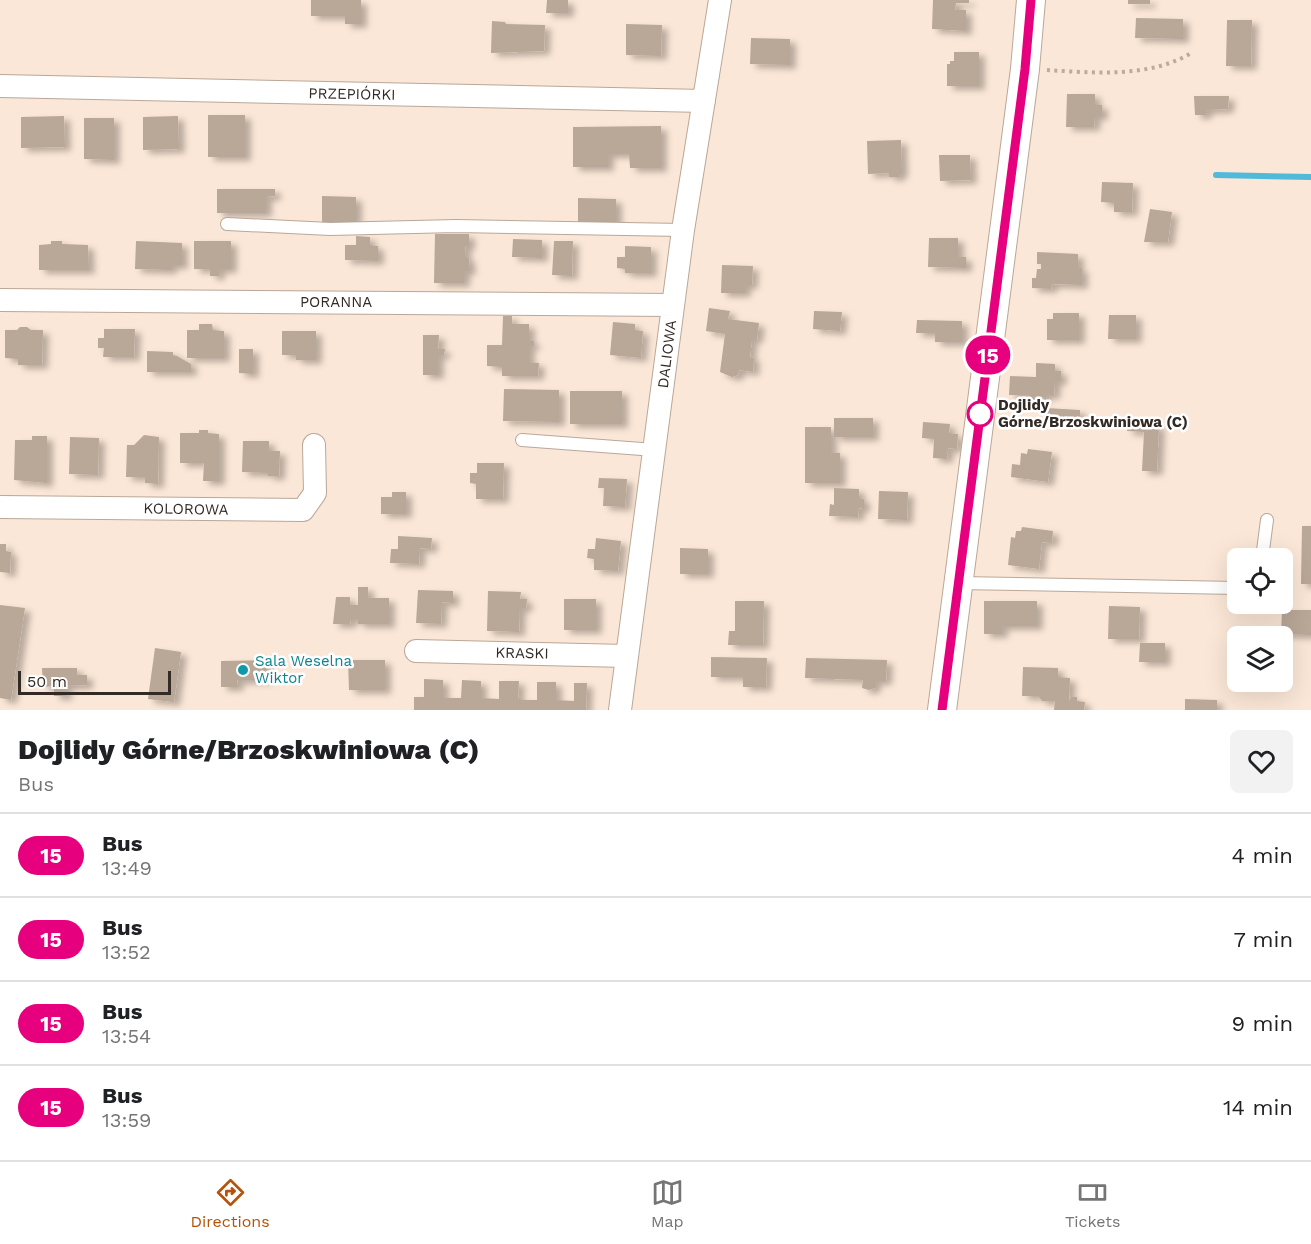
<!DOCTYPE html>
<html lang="en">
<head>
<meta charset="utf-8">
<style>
  :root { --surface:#fff; --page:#f2f2f2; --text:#202124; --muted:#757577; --line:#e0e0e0; --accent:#b45309 }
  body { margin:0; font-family:"Work Sans",sans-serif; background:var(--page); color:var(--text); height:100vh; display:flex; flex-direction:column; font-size:22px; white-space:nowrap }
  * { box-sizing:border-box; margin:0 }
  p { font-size:20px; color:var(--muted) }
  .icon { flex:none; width:33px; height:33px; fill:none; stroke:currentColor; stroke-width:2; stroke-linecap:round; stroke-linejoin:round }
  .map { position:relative; height:710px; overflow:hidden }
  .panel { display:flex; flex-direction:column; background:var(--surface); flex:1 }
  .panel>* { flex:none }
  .badge { padding:0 12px; border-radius:20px; font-size:21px; line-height:39px }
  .controls { position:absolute; left:1227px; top:548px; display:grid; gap:12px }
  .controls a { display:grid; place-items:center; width:66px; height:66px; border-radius:9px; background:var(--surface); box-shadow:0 6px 24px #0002; font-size:30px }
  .scale { position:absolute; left:18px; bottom:15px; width:153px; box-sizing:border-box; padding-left:6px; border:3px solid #322a24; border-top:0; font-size:16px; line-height:21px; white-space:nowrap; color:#322a24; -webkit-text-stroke:4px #fff; paint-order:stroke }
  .map>.badge { position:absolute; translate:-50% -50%; box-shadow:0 0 0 3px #fff }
  .round { display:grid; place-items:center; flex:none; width:63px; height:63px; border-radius:9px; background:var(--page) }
  .summary { display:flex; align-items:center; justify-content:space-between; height:102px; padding:0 18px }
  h1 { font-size:28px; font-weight:800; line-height:45px }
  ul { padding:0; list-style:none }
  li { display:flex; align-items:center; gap:18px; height:84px; padding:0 18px; border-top:2px solid var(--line) }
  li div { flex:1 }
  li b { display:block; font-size:22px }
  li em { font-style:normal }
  li .badge { min-width:66px; font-weight:700; text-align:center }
  .tab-bar { display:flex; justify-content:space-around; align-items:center; height:84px; border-top:2px solid var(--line); background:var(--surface); font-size:16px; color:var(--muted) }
  .tab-bar a { display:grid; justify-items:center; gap:3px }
  .tab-bar .selected { color:var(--accent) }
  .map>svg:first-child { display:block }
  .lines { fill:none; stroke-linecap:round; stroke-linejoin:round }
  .stream { stroke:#52bad9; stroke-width:6 }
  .building { fill:#b9a797; filter:url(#shadow) }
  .service-casing { stroke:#baa798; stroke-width:14 }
  .minor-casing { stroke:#baa798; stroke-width:24 }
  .tertiary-casing { stroke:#baa798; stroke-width:30 }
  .path { stroke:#bbab9e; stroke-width:4; stroke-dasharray:3 4.5; stroke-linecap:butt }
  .service { stroke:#fff; stroke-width:12 }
  .minor { stroke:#fff; stroke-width:22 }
  .tertiary { stroke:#fff; stroke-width:28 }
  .line-casing { stroke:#fff; stroke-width:14 }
  .line { stroke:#e6007e; stroke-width:9 }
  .stop-dot { fill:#fff; stroke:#e6007e; stroke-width:3 }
  .culture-dot { fill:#0f9aa8; stroke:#fff; stroke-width:2 }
  .labels { text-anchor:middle; stroke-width:5; stroke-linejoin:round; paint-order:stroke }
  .street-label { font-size:15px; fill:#322a24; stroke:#fff }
  .stop-label { font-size:15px; font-weight:bold; fill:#322a24; stroke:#fff; text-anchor:start }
  .culture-label { font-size:15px; fill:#0d838f; stroke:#fff; text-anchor:start }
</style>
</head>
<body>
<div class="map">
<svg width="1311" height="710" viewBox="0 0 1311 710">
  <defs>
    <filter id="shadow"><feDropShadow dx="6" dy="4" stdDeviation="3" flood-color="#0004"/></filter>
  </defs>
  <rect width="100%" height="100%" fill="#fbe7d7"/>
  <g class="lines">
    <!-- stream -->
    <path class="stream" d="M1216 175 1311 177"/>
  </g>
  <!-- building -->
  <path class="building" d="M311 0H361V24H345V16H311Z
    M547 0H568V13H546Z
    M933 0H969V3H956L955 10H966V31L932 29Z
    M1128 0H1150V4H1128Z
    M1136 18 1183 19V39L1135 38Z
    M1227 20H1252L1251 66H1226Z
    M492 21 505 22 506 24 545 25 544 51 491 53Z
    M626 24 662 25 661 56 626 55Z
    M751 38 790 39V65L750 64Z
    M954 52H979V86H947V64H950V61H954Z
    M1067 94H1095V105H1102V116H1095L1094 127H1066Z
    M1194 96H1229L1228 109 1206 110V115H1195Z
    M208 115H245V157H208Z
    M64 116 65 147 21 148V117Z
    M178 116 179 149 143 150V117Z
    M84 118H114V160L84 159Z
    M661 126V168H630L629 154H608V167H573V127Z
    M901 140 902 173H899V177H889V173L868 174 867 141Z
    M939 155H970L971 180 940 181Z
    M1102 182 1133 183 1132 212H1114V203L1101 202Z
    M217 189H275V196L266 197V213H217Z
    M322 196 356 197V222H322Z
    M578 198 616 199V225L578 224Z
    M1150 209 1172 212 1168 242H1144Z
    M435 234H469V246H465L466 258H469L470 271H464V283H434Z
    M356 236 370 237V245L378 246V261L345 260V245H356Z
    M929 238H958V257H966V268L928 267Z
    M513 239 542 240V258L512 257Z
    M51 241H62V244L88 245 89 270H39V245L51 244Z
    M136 241 182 243V265H171V270L135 269Z
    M194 241H231V269H219V276H210V269H194Z
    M554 241H573L572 276 552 275Z
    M625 246 651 247V273H625V269L617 268V257H625Z
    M1037 252 1078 254V268H1082V285L1052 284 1051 289 1032 288V278H1036L1037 269H1041V264H1037Z
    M722 265 753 266 752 285H745V293H721Z
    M709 308 730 311 728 319 759 323 757 339H752L750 357 754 358 753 372 739 370 738 375 732 377 720 372 725 334 706 331Z
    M814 311 842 312 840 331 813 329Z
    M1053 313H1079V340H1047V319H1053Z
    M1109 315H1136V339H1108Z
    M503 316H512V324H529V341H534V346H529V362L539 363 538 376H502V367L487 366V345H502Z
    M917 320 962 321V342H935V333H916Z
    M613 322 635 324V330L643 331 641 358 610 355Z
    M199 324H212L213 330 224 331V358H187V330H199Z
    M20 327H27L31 330H43L42 365H18V359L5 358V330H17Z
    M104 329H135L134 357H103L104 348H98V338H104Z
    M282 331H316V360H296V355H282Z
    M423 335H439L438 349H445L444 355H438V375H423Z
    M239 349H253V374L239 373Z
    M147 351 173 352V355L177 356 191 364V372H147Z
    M1036 363 1055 364V371H1061V381H1055L1054 395H1044L1043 401H1029V395H1009L1010 376 1036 377Z
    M504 389 559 390V422L503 421Z
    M570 391H622V424H570Z
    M1046 408 1080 410V420L1046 419Z
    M834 418H873V437H834Z
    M923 422 950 424 949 433 958 434 957 449 948 448 947 459 933 458 934 439 922 438Z
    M1127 424 1159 425 1157 471H1142L1144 432 1127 431Z
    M805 427H831V453H840V483H805Z
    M199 430H208V433L219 434V481H203L204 463H180V433H199Z
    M144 435 159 437 158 484 145 483V477H126L127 445H134Z
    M32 436H47V483L14 480 15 440H32Z
    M70 437 99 438 98 475 69 474Z
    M243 441H269V451H280L279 476H268V473L242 472Z
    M1028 449 1052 452 1048 482 1011 477 1012 464 1020 465 1021 453 1027 454Z
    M477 463H504L503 499H476V484L470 483V473H477Z
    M599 478 627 479 625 507 603 506 604 488H598Z
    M834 488 859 489V498L864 499V509L859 508 858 517 829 516 830 504 834 505Z
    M879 491 908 492 907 520 878 519Z
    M392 492H406V514H381V497H392Z
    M1302 526H1311V584H1301Z
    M1022 527 1053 531 1052 543 1042 542 1039 569 1008 565 1011 537 1015 538 1016 531H1021Z
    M398 536 432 538 431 549 420 548 419 564 390 563 391 549H398Z
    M596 538 621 541 618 571 594 570V559L587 558 588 549H595Z
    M0 544H6V551L11 552 10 573 0 572Z
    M680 548 708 549V574H680Z
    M358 587H368V598H389V624H358V619H351L350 624H333L336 597H350V605H358Z
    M418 590 453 591V603L442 602 441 624 416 623Z
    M488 591 521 592 520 599H527L526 608H520L519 632 487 631Z
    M564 599H596V630H564Z
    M735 601H764L763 645H728L729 631H735Z
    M984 601H1037V626H1002V634H984Z
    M0 605 25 608 11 700 0 698Z
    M1109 606 1140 607 1139 639H1108Z
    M1282 610H1311V635L1281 634Z
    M1140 643H1165V662H1139Z
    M155 648 181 652 174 702 148 699Z
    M711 657 767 658 766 687H743V677H711Z
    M806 658 887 660 886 681H875V688L869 690 862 688 863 680 805 678Z
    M266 660V680H237L238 687H221V661Z
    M348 660H385V690H349Z
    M1023 667 1058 668V677L1070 678 1069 701 1071 697H1077V701L1085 702 1084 710H1054L1055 701H1042L1038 696H1022Z
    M42 668H77V675H87V685L66 686V696H54V686L43 687Z
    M424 679 443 680V698H461L462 680 481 681V698L499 699V681H519L518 699 528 700H537V682H556V700L574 701V683H587L586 710H414V697H424Z
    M1185 699 1217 700V710H1185Z"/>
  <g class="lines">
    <!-- service casing -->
    <g class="service-casing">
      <path id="service" d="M227 224 330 229 456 226 683 230
        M522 440 655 450
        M1262 558 1267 520
        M958 583 1238 588"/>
    </g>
    <!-- minor casing -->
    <g class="minor-casing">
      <path id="minor" d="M0 86 704 101
        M0 300 673 305
        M0 507 303 510 315 493 314 445
        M416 651 627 656
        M620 710 683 230 720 0"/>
    </g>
    <!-- tertiary casing -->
    <g class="tertiary-casing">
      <path id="tertiary" d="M942 710 1025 69 1031 0"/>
    </g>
    <!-- path -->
    <path class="path" d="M1047 70C1095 73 1151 78 1193 52"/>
    <!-- service -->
    <use href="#service" class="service"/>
    <!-- minor -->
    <use href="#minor" class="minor"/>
    <!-- tertiary -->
    <use href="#tertiary" class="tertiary"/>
  </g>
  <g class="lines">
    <!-- line casing -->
    <g class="line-casing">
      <path id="line" d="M942 710 1025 69 1031 0"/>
    </g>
    <!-- line -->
    <use href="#line" class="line"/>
  </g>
  <!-- markers -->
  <circle class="stop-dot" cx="980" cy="414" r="12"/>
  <circle class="culture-dot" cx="243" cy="670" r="6"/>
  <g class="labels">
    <!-- street labels -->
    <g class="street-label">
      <text transform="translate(352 94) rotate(1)" y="5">PRZEPIÓRKI</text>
      <text x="336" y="307">PORANNA</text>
      <text transform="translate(667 354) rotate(-83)" y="5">DALIOWA</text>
      <text transform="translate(186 509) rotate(1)" y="5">KOLOROWA</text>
      <text transform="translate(522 653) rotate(1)" y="5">KRASKI</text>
    </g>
    <!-- stop labels -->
    <g class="stop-label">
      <text x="998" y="410">Dojlidy<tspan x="998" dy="17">Górne/Brzoskwiniowa (C)</tspan></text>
    </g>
    <!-- culture labels -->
    <g class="culture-label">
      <text x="255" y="666">Sala Weselna<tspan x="255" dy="17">Wiktor</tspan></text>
    </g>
  </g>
</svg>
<div class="controls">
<a><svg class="icon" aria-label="locate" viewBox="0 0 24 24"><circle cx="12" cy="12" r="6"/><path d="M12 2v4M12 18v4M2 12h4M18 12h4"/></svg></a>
<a><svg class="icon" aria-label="layers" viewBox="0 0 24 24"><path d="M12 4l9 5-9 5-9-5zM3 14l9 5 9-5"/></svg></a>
</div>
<div class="scale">50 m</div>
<b class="badge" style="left:988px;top:355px;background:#e6007e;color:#fff">15</b>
</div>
<section class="panel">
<div class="summary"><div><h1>Dojlidy Górne/Brzoskwiniowa (C)</h1><p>Bus</p></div><a class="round"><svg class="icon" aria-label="heart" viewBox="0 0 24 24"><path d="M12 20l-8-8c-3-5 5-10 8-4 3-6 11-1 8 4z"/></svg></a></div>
<ul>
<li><span class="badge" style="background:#e6007e;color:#fff">15</span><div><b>Bus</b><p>13:49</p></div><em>4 min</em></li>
<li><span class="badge" style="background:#e6007e;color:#fff">15</span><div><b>Bus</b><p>13:52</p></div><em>7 min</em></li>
<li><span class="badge" style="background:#e6007e;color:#fff">15</span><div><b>Bus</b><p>13:54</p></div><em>9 min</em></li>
<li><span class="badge" style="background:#e6007e;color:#fff">15</span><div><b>Bus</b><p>13:59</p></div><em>14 min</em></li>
</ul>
</section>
<nav class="tab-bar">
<a class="selected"><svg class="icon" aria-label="directions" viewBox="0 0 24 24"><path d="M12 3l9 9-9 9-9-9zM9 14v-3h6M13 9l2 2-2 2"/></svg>Directions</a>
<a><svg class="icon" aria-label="map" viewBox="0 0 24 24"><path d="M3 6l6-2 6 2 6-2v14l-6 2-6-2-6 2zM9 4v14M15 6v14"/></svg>Map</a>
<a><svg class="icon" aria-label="tickets" viewBox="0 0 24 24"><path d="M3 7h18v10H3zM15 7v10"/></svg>Tickets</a>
</nav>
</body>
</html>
